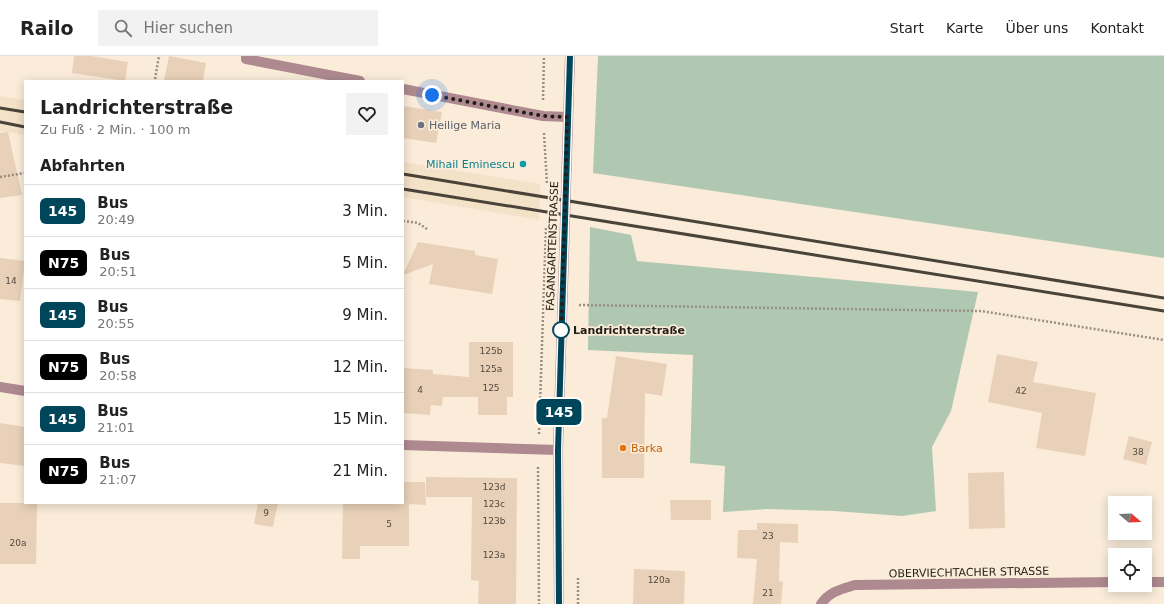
<!DOCTYPE html>
<html lang="de">
<head>
<meta charset="utf-8">
<style>
  :root { --surface:#fff; --page:#f2f2f2; --text:#222; --muted:#767676; --line:#e0e0e0 }
  body { margin:0; font-family:"DejaVu Sans",sans-serif; background:var(--page); color:var(--text); height:100vh; display:flex; flex-direction:column; font-size:15px; white-space:nowrap }
  * { box-sizing:border-box; margin:0 }
  p { font-size:13px; color:var(--muted) }
  .icon { flex:none; width:22px; height:22px; fill:none; stroke:currentColor; stroke-width:2; stroke-linecap:round; stroke-linejoin:round }
  .map { position:relative; flex:1; overflow:hidden }
  .drawer { position:absolute; left:24px; top:24px; width:380px; height:424px; display:flex; flex-direction:column; background:var(--surface); border-radius:0px; box-shadow:0 2px 10px #0003 }
  .drawer>* { flex:none }
  .badge { padding:0 8px; border-radius:6px; font-size:14px; line-height:26px }
  .needle { width:26px; rotate:109deg }
  .tools { position:absolute; left:1108px; top:440px; display:grid; gap:8px }
  .tools a { display:grid; place-items:center; width:44px; height:44px; border-radius:0px; background:var(--surface); box-shadow:0 2px 10px #0003; font-size:20px }
  .you { position:absolute; width:20px; height:20px; margin:-10px; border:3px solid #fff; border-radius:50%; background:#1a73e8; box-shadow:0 0 0 6px #1a73e833 }
  .map>.badge { position:absolute; translate:-50% -50%; box-shadow:0 0 0 2px #fff }
  h2 { padding:0 16px; font-size:15px; line-height:36px }
  .round { display:grid; place-items:center; flex:none; width:42px; height:42px; border-radius:0px; background:var(--page) }
  .head { display:flex; align-items:center; justify-content:space-between; height:68px; padding:0 16px }
  h1 { font-size:19px; font-weight:700; line-height:30px }
  ul { padding:0; list-style:none }
  li { display:flex; align-items:center; gap:12px; height:52px; padding:0 16px; border-top:1px solid var(--line) }
  li div { flex:1 }
  li b { display:block; font-size:15px }
  li em { font-style:normal }
  li .badge { min-width:44px; font-weight:700; text-align:center }
  header { display:flex; align-items:center; gap:24px; box-sizing:border-box; height:56px; padding:0 20px; background:var(--surface); border-bottom:1px solid var(--line) }
  header strong { font-size:19px }
  nav { display:flex; gap:22px; margin-inline-start:auto; font-size:14px }
  .search { width:280px; height:36px; background:var(--page); display:flex; align-items:center; gap:10px; box-sizing:border-box; padding:0 14px; border-radius:0px; color:var(--muted); font-size:15px }
  .map>svg:first-child { display:block }
  .built { fill:#f4e2c8 }
  .forest { fill:#b0c8b1 }
  .building { fill:#e9d1b9 }
  .lines { fill:none; stroke-linecap:round; stroke-linejoin:round }
  .path { stroke:#988e81; stroke-width:2.5; stroke-dasharray:2 2; stroke-linecap:butt }
  .service { stroke:#ae8990; stroke-width:10 }
  .minor { stroke:#ae8990; stroke-width:10 }
  .tertiary { stroke:#ae8990; stroke-width:10 }
  .rail { stroke:#4a433a; stroke-width:3 }
  .line-casing { stroke:#fff; stroke-width:9 }
  .line { stroke:#00465a; stroke-width:6 }
  .walk { stroke:#221d16; stroke-width:4; stroke-dasharray:0 7.2 }
  .worship-dot { fill:#6b7280; stroke:#faecd9; stroke-width:1.5 }
  .culture-dot { fill:#0f9aa8; stroke:#faecd9; stroke-width:1.5 }
  .stop-dot { fill:#fff; stroke:#00465a; stroke-width:2 }
  .food-dot { fill:#e8710a; stroke:#faecd9; stroke-width:1.5 }
  .labels { text-anchor:middle; stroke-width:3.5; stroke-linejoin:round; paint-order:stroke }
  .number-label { font-size:9px; fill:#544a3f }
  .worship-label { font-size:11px; fill:#5b616d; stroke:#faecd9; text-anchor:start }
  .culture-label { font-size:11px; fill:#0d838f; stroke:#faecd9; text-anchor:end }
  .street-label { font-size:11px; fill:#221d16; stroke:#faecd9 }
  .stop-label { font-size:11px; font-weight:bold; fill:#221d16; stroke:#faecd9; text-anchor:start }
  .food-label { font-size:11px; fill:#c56008; stroke:#faecd9; text-anchor:start }
</style>
</head>
<body>
<header>
<strong>Railo</strong>
<div class="search"><svg class="icon" aria-label="search" viewBox="0 0 24 24"><circle cx="10" cy="10" r="6"/><path d="M15 15l6 6"/></svg>Hier suchen</div>
<nav><a>Start</a><a>Karte</a><a>Über uns</a><a>Kontakt</a></nav>
</header>
<div class="map">
<svg width="1164" height="548" viewBox="0 0 1164 548">
  <rect width="100%" height="100%" fill="#faecd9"/>
  <!-- built -->
  <path class="built" d="M0 40 25 44V79L0 75Z
    M403 106 540 128 539 164 403 141Z"/>
  <!-- forest -->
  <path class="forest" d="M598 0H1164V202L593 117Z
    M590 171 631 179 637 205 978 236 951 355 932 391 936 455 902 460 834 455 767 453 723 456 725 410 690 407 693 299 588 294Z"/>
  <!-- building -->
  <path class="building" d="M74 0H91L128 6 125 25 72 17Z
    M169 0 206 7 203 25H164Z
    M403 50 442 56 436 87 403 82Z
    M8 76 22 139 0 142V77Z
    M418 186 475 195V199L498 203 492 238 429 228 433 208 403 219Z
    M0 202 25 205 20 245 0 243Z
    M469 286H513V341H507V359H478V341H443L442 350 431 349 430 359 403 357V312L433 314V318L469 321Z
    M997 298 1038 306 1033 326 1096 337 1085 400 1036 392 1042 357 988 346Z
    M616 300 667 308 662 340 645 337 644 422H602V362H607Z
    M0 367 25 371V410L0 407Z
    M1129 380 1152 386 1146 409 1123 403Z
    M1004 416 1005 472 969 473 968 417Z
    M426 421 517 422 516 548H478L479 525 471 524 472 441H426Z
    M403 426H425L426 449 409 448V490H360V503H342L343 447H403Z
    M670 444H711V464H671Z
    M0 447H37L36 508H0Z
    M258 447H278L273 471 254 468Z
    M757 467 798 468V487L780 486 779 525 783 526 781 548H753L757 503 737 502 738 474H757Z
    M634 513 685 515 684 548H633Z"/>
  <g class="lines">
    <!-- path -->
    <path class="path" d="M155 23 159 0
      M543 44 544 0
      M544 77 547 128
      M0 121 25 117
      M403 165 418 167 427 173
      M579 249 981 255 1164 284
      M539 378 546 171
      M538 411 539 548
      M578 522V548"/>
    <!-- service -->
    <path class="service" d="M246 0V3L360 25
      M403 33 543 60 567 61"/>
    <!-- minor -->
    <path class="minor" d="M0 331 25 335
      M403 389 558 394
      M1145 526H1164
      M821 548C830 535 842 533 855 529L1115 526"/>
    <!-- tertiary -->
    <path class="tertiary" d="M559 548 558 394 570 0"/>
    <!-- rail -->
    <path class="rail" d="M0 52 25 56
      M0 66 25 71
      M403 118 1164 242
      M403 133 1164 255"/>
  </g>
  <g class="lines">
    <!-- line casing -->
    <g class="line-casing">
      <path id="line" d="M559 548 558 394 570 0"/>
    </g>
    <!-- line -->
    <use href="#line" class="line"/>
    <!-- walk -->
    <path class="walk" d="M432 39 543 60 567 61C566 134 563 207 561 280V274"/>
  </g>
  <!-- markers -->
  <circle class="worship-dot" cx="421" cy="69" r="4"/>
  <circle class="culture-dot" cx="523" cy="108" r="4"/>
  <circle class="stop-dot" cx="561" cy="274" r="8"/>
  <circle class="food-dot" cx="623" cy="392" r="4"/>
  <g class="labels">
    <!-- number labels -->
    <g class="number-label">
      <text x="11" y="228">14</text>
      <text x="491" y="298">125b</text>
      <text x="491" y="316">125a</text>
      <text x="491" y="335">125</text>
      <text x="420" y="337">4</text>
      <text x="1021" y="338">42</text>
      <text x="1138" y="399">38</text>
      <text x="494" y="434">123d</text>
      <text x="494" y="451">123c</text>
      <text x="266" y="460">9</text>
      <text x="494" y="468">123b</text>
      <text x="389" y="471">5</text>
      <text x="768" y="483">23</text>
      <text x="18" y="490">20a</text>
      <text x="494" y="502">123a</text>
      <text x="659" y="527">120a</text>
      <text x="768" y="540">21</text>
    </g>
    <!-- worship labels -->
    <g class="worship-label">
      <text x="429" y="73">Heilige Maria</text>
    </g>
    <!-- culture labels -->
    <g class="culture-label">
      <text x="515" y="112">Mihail Eminescu</text>
    </g>
    <!-- street labels -->
    <g class="street-label">
      <text transform="translate(552 190) rotate(-88)" y="4">FASANGARTENSTRASSE</text>
      <text transform="translate(969 516) rotate(-1)" y="4">OBERVIECHTACHER STRASSE</text>
    </g>
    <!-- stop labels -->
    <g class="stop-label">
      <text x="573" y="278">Landrichterstraße</text>
    </g>
    <!-- food labels -->
    <g class="food-label">
      <text x="631" y="396">Barka</text>
    </g>
  </g>
</svg>
<div class="tools">
<a><svg class="needle" viewBox="-14 -14 28 28"><path d="M0-13l5 13h-10z" fill="#e53935"/><path d="M0 13l5-13h-10z" fill="#767676"/></svg></a>
<a><svg class="icon" aria-label="locate" viewBox="0 0 24 24"><circle cx="12" cy="12" r="6"/><path d="M12 2v4M12 18v4M2 12h4M18 12h4"/></svg></a>
</div>
<div class="you" style="left:432px;top:39px"></div>
<b class="badge" style="left:559px;top:356px;background:#00465a;color:#fff">145</b>
<section class="drawer">
<div class="head"><div><h1>Landrichterstraße</h1><p>Zu Fuß · 2 Min. · 100 m</p></div><a class="round"><svg class="icon" aria-label="heart" viewBox="0 0 24 24"><path d="M12 20l-8-8c-3-5 5-10 8-4 3-6 11-1 8 4z"/></svg></a></div>
<h2>Abfahrten</h2>
<ul>
<li><span class="badge" style="background:#00465a;color:#fff">145</span><div><b>Bus</b><p>20:49</p></div><em>3 Min.</em></li>
<li><span class="badge" style="background:#000;color:#fff">N75</span><div><b>Bus</b><p>20:51</p></div><em>5 Min.</em></li>
<li><span class="badge" style="background:#00465a;color:#fff">145</span><div><b>Bus</b><p>20:55</p></div><em>9 Min.</em></li>
<li><span class="badge" style="background:#000;color:#fff">N75</span><div><b>Bus</b><p>20:58</p></div><em>12 Min.</em></li>
<li><span class="badge" style="background:#00465a;color:#fff">145</span><div><b>Bus</b><p>21:01</p></div><em>15 Min.</em></li>
<li><span class="badge" style="background:#000;color:#fff">N75</span><div><b>Bus</b><p>21:07</p></div><em>21 Min.</em></li>
</ul>
</section>
</div>
</body>
</html>
